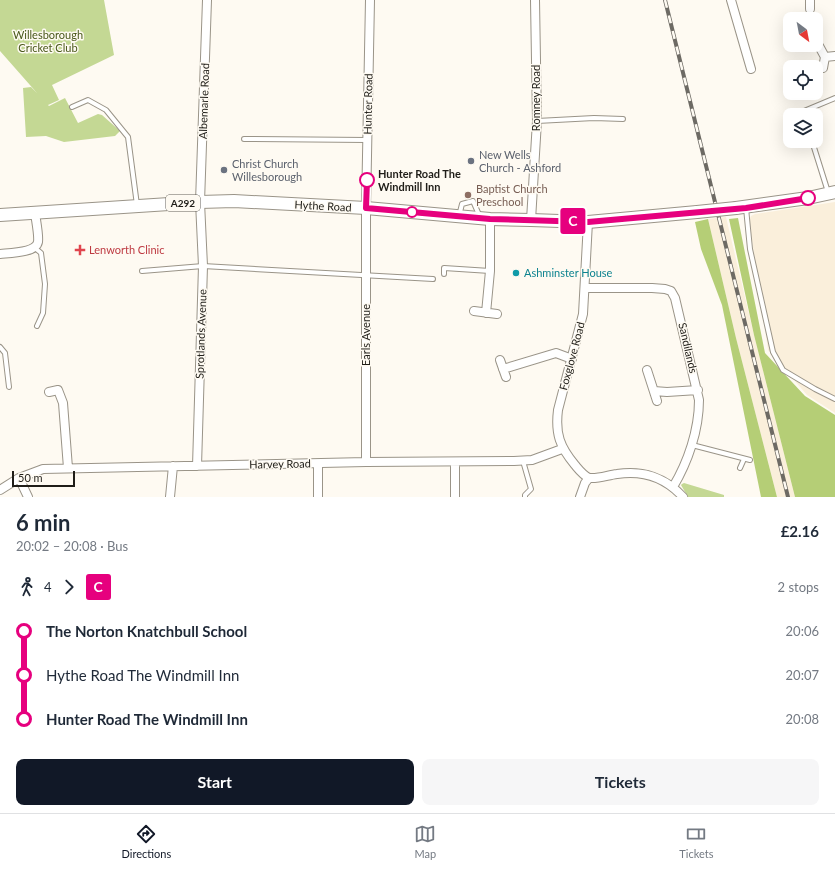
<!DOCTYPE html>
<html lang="en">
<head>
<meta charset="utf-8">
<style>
  :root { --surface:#fff; --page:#f6f6f7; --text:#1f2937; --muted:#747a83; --line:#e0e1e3; --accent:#111827 }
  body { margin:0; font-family:Lato,sans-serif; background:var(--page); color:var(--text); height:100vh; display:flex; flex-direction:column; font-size:15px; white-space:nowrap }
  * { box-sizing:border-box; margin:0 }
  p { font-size:13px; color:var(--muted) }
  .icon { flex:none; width:22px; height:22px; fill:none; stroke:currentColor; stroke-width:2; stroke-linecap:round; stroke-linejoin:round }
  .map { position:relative; height:497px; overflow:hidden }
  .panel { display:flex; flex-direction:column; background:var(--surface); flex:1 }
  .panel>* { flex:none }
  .badge { padding:0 8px; border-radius:3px; font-size:14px; line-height:26px }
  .needle { width:26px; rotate:148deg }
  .buttons { position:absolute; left:783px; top:12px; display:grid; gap:8px }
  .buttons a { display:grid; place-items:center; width:40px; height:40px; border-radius:8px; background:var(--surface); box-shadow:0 4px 16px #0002; font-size:20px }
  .scale { position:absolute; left:12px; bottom:10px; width:63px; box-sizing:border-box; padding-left:4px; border:2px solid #1f1d18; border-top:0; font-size:11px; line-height:14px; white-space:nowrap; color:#1f1d18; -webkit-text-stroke:3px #fefaf2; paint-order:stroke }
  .map>.badge { position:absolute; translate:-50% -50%; box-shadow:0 0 0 2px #fff }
  .legs { display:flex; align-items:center; gap:6px; height:44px; padding:0 16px; font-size:13px }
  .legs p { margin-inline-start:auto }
  .headline { display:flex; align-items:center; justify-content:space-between; height:68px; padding:0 16px }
  h1 { font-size:22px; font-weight:700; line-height:30px }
  .cta { display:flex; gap:8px; margin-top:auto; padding:8px 16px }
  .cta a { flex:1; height:46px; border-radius:8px; background:var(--accent); color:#fff; font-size:16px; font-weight:700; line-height:46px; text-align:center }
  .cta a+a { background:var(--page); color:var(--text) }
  ul { padding:0 16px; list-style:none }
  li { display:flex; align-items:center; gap:14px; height:44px; font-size:15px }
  li i { display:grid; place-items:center; width:6px; height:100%; margin:0 5px; background:currentColor }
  li i::after { content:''; width:10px; height:10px; margin:-5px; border:3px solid; border-radius:50%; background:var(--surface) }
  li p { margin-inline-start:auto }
  li:first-child i { background:linear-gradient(#0000 50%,currentColor 0) }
  li:last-child i { background:linear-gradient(currentColor 50%,#0000 0) }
  .tab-bar { display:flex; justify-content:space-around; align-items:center; height:56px; border-top:1px solid var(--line); background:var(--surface); font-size:11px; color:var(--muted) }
  .tab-bar a { display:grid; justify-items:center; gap:2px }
  .tab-bar .selected { color:var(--accent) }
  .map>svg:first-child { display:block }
  .built { fill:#faefdb }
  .green { fill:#c4d894 }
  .forest { fill:#b5ce76 }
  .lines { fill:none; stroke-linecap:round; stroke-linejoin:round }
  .service-casing { stroke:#9a9488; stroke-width:6 }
  .minor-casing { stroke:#9a9488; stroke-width:10 }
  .primary-casing { stroke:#9a9488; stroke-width:14 }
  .service { stroke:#fff; stroke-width:4 }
  .minor { stroke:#fff; stroke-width:8 }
  .primary { stroke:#fff; stroke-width:12 }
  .rail-casing { stroke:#6d6a64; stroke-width:4 }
  .rail { stroke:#fefaf2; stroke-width:2.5; stroke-dasharray:8; stroke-linecap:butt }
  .primary-bridge-casing { stroke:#9a9488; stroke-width:14; stroke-linecap:butt }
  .primary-bridge { stroke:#fff; stroke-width:12 }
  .line-1-casing { stroke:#fff; stroke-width:9 }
  .line-1 { stroke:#e6007e; stroke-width:6 }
  .worship-dot { fill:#6b7280; stroke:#fefaf2; stroke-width:1.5 }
  .stop-1-dot { fill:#fff; stroke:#e6007e; stroke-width:2 }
  .education-dot { fill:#8d6e63; stroke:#fefaf2; stroke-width:1.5 }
  .health-dot { fill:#e0444e; stroke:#fefaf2; stroke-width:1.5 }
  .culture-dot { fill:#0f9aa8; stroke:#fefaf2; stroke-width:1.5 }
  .labels { text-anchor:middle; stroke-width:3; stroke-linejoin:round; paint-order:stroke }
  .shield { fill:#fefaf2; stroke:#625f59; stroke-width:1 }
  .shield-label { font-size:10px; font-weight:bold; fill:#1f1d18 }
  .park-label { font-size:11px; fill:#49581a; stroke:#fefaf2 }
  .street-label { font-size:11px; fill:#1f1d18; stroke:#fefaf2 }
  .worship-label { font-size:11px; fill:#5b616d; stroke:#fefaf2; text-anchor:start }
  .stop-label { font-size:11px; font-weight:bold; fill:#1f1d18; stroke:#fefaf2; text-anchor:start }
  .education-label { font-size:11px; fill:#785e54; stroke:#fefaf2; text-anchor:start }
  .health-label { font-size:11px; fill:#be3a42; stroke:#fefaf2; text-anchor:start }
  .culture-label { font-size:11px; fill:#0d838f; stroke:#fefaf2; text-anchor:start }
</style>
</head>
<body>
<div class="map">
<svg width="835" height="497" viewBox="0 0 835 497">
  <rect width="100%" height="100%" fill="#fefaf2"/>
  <!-- built -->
  <path class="built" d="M835 202V413L807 395 768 350 749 220 751 216 755 214Z
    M726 217 754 335 795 497H777L736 338 708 219Z"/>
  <!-- green -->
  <path class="green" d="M0 0H104L114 55 52 85 59 100 48 105 49 106 65 98 78 123 98 114 102 115 120 131 115 136 64 142 46 136 26 137 23 88 31 87 37 93 0 51Z
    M684 483 724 495V497H688L681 485 682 484Z"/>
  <!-- forest -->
  <path class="forest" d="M738 218 765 353 805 396 835 415V497H795L754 335 729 219Z
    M708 219 736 338 777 497H761L722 305 701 249 695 222Z"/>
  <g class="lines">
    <!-- service casing -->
    <g class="service-casing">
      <path id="service" d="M72 107 88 100 106 110 128 137 137 205
        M805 115 804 111 835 98
        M537 121 594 118 623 119
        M244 139 367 140
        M812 141 828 192
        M746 208 750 249 773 352 783 370 815 389 835 399
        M459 216 462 204 473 201 480 217
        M35 248 41 253 45 284 43 313 37 326
        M142 271 203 266 433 279
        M444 274V268L490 271
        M0 347 5 353 9 387
        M692 445 750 460
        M523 461 531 489 525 495V497
        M740 468 744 459"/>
    </g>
    <!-- minor casing -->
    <g class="minor-casing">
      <path id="minor" d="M731 0 751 69
        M810 9V0
        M819 46 825 57 823 68
        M825 57 835 56
        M531 220 537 121 535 0
        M588 222 583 314 558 410C555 434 560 447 575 465 580 471 583 475 589 478
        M0 254C9 253 36 253 38 242 39 235 36 221 35 213
        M585 288H652L665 289 671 291 675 298 699 400C699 430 688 462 673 487
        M474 311 497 314
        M486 313 490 271V219
        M500 360 506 377
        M503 369 556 353 572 359
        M647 370 657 401
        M654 391 667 392 698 390
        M49 392 58 390 63 403 68 468
        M366 462V208L370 0
        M455 462V497
        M318 464V497
        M197 466 203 266 200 202 207 0
        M19 478 28 497
        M0 490 19 478 43 469 366 462 514 461 532 460 562 449
        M170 497 173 466
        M580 497 585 483 589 478C599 479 608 475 617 474 643 470 666 478 683 497"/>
    </g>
    <!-- primary casing -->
    <g class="primary-casing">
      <path id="primary" d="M736 208 808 198 835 192
        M0 215 200 202 234 201 366 208 490 219 531 220 588 222 697 212"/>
    </g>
    <!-- service -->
    <use href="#service" class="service"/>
    <!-- minor -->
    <use href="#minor" class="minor"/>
    <!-- primary -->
    <use href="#primary" class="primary"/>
    <!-- rail casing -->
    <g class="rail-casing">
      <path id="rail" d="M665 0 788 497"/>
    </g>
    <!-- rail -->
    <use href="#rail" class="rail"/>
    <!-- primary-bridge casing -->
    <g class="primary-bridge-casing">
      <path id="primary-bridge" d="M697 212 736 208"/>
    </g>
    <!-- primary-bridge -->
    <use href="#primary-bridge" class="primary-bridge"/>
  </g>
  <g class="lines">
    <!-- line-1 casing -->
    <g class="line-1-casing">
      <path id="line-1" d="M367 180 366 208 490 219 588 222 746 208 808 198"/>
    </g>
    <!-- line-1 -->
    <use href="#line-1" class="line-1"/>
  </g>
  <!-- markers -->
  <g class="worship-dot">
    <circle cx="471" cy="161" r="4"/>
    <circle cx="224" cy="170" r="4"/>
  </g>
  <g class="stop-1-dot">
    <circle cx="367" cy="180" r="7"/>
    <circle cx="808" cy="198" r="7"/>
    <circle cx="412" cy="212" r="5"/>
  </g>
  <circle class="education-dot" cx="468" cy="195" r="4"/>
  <path class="health-dot" d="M78 244h4v4h4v4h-4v4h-4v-4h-4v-4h4z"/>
  <circle class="culture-dot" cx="516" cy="273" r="4"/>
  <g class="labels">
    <!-- shield labels -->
    <rect class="shield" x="166" y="195" width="34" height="16" rx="3"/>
    <g class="shield-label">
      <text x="183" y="207">A292</text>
    </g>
    <!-- park labels -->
    <g class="park-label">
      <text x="48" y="39">Willesborough<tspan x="48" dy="13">Cricket Club</tspan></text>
    </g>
    <!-- street labels -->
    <g class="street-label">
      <text transform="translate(536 98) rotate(-90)" y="4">Romney Road</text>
      <text transform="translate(204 101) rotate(-88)" y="4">Albemarle Road</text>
      <text transform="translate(368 104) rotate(-89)" y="4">Hunter Road</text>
      <text transform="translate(323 206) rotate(3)" y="4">Hythe Road</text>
      <text transform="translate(201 334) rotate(-88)" y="4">Sprotlands Avenue</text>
      <text transform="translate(366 335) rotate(-90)" y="4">Earls Avenue</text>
      <text transform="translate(688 348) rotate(77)" y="4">Sandilands</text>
      <text transform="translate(572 356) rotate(-75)" y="4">Foxglove Road</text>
      <text transform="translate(280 464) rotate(-1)" y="4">Harvey Road</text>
    </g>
    <!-- worship labels -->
    <g class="worship-label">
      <text x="479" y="159">New Wells<tspan x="479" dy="13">Church - Ashford</tspan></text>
      <text x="232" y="168">Christ Church<tspan x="232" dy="13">Willesborough</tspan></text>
    </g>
    <!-- stop labels -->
    <g class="stop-label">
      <text x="378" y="178">Hunter Road The<tspan x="378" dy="13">Windmill Inn</tspan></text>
    </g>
    <!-- education labels -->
    <g class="education-label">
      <text x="476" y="193">Baptist Church<tspan x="476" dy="13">Preschool</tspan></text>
    </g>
    <!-- health labels -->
    <g class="health-label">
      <text x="89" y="254">Lenworth Clinic</text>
    </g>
    <!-- culture labels -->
    <g class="culture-label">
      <text x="524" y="277">Ashminster House</text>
    </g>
  </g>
</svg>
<div class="buttons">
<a><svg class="needle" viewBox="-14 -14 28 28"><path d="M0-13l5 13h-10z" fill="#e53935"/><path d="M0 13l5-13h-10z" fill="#747a83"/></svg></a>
<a><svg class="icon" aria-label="locate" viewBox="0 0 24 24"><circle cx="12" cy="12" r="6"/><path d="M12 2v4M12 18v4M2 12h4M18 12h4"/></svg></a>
<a><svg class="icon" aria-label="layers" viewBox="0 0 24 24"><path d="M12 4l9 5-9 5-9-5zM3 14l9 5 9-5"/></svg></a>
</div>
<div class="scale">50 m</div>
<b class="badge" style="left:573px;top:221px;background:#e6007e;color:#fff">C</b>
</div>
<section class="panel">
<div class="headline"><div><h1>6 min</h1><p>20:02 – 20:08 · Bus</p></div><b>£2.16</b></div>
<div class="legs"><svg class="icon" aria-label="walk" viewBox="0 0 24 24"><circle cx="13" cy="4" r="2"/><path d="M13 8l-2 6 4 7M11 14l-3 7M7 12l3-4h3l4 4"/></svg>4<svg class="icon" aria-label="forward" viewBox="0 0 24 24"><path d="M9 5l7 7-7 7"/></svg><b class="badge" style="background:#e6007e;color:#fff">C</b><p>2 stops</p></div>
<ul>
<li><i style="color:#e6007e"></i><b>The Norton Knatchbull School</b><p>20:06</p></li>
<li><i style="color:#e6007e"></i><span>Hythe Road The Windmill Inn</span><p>20:07</p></li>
<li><i style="color:#e6007e"></i><b>Hunter Road The Windmill Inn</b><p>20:08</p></li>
</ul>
<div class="cta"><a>Start</a><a>Tickets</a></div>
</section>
<nav class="tab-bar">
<a class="selected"><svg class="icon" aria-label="directions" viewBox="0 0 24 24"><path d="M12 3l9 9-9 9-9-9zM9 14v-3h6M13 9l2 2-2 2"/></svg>Directions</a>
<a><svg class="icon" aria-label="map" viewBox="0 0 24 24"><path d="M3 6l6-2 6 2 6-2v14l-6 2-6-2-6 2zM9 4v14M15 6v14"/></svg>Map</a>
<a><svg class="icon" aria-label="tickets" viewBox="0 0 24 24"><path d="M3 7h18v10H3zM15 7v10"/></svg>Tickets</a>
</nav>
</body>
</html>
